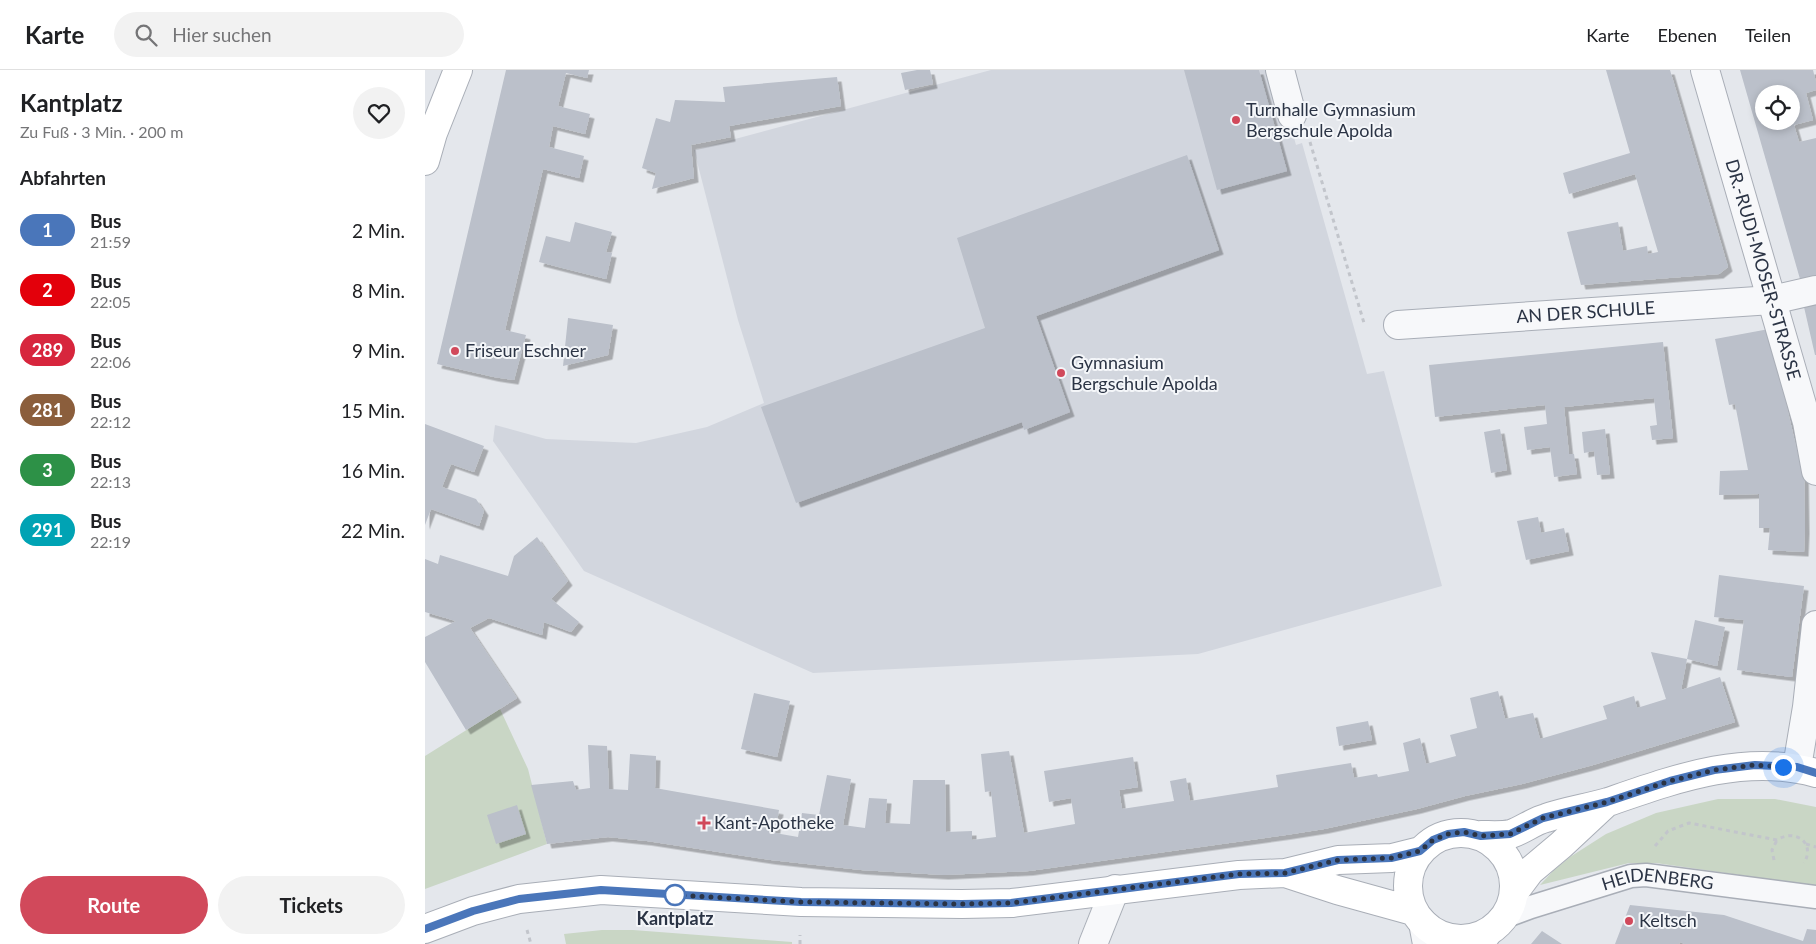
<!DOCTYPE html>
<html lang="de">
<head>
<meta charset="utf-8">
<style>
  :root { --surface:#fff; --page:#f2f2f2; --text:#202124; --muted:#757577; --line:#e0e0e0; --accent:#d1495b }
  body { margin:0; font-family:Lato,sans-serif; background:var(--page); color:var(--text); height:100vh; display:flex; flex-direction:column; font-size:19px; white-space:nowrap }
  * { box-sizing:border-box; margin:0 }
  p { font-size:16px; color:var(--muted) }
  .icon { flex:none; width:28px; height:28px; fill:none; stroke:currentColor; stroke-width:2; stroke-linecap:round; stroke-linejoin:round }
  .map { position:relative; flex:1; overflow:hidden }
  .side { display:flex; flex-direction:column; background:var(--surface); width:425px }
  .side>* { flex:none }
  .badge { padding:0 10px; border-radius:16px; font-size:18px; line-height:32px }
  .controls { position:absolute; left:1330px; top:15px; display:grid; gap:10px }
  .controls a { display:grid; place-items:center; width:45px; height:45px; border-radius:50%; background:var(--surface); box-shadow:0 2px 8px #0003; font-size:25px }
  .you { position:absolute; width:25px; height:25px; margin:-12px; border:4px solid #fff; border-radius:50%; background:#1a73e8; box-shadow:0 0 0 8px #1a73e833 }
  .map>.badge { position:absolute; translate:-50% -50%; box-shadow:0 0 0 2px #fff }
  h2 { padding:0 20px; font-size:19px; line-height:45px }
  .round { display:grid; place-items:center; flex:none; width:52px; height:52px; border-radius:26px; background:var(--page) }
  .headline { display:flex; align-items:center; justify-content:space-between; height:85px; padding:0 20px }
  h1 { font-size:24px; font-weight:700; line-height:38px }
  .button { display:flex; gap:10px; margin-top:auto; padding:10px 20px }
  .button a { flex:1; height:58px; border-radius:30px; background:var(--accent); color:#fff; font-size:20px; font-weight:700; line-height:58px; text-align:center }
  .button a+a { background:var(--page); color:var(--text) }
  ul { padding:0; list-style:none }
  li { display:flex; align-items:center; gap:15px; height:60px; padding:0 20px }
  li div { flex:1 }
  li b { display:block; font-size:19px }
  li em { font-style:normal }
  li .badge { min-width:55px; font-weight:700; text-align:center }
  header { display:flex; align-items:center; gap:30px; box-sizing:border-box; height:70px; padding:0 25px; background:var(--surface); border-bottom:1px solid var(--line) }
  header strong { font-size:24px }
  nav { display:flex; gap:28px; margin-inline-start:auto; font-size:18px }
  .search { width:350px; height:45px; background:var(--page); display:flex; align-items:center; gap:12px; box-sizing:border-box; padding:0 18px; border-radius:28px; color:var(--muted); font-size:19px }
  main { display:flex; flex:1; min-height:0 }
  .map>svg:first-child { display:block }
  .built { fill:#d2d6de }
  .green { fill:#c9d6c5 }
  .building { fill:#bbc0ca; fill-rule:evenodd; filter:url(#shadow) }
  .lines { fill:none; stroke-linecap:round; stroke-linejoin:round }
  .lane-casing { stroke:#a9aeb7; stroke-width:25 }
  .street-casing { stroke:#a9aeb7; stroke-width:30 }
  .secondary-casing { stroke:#a9aeb7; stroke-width:30 }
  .path { stroke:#c2c5cb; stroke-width:3; stroke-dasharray:4 4; stroke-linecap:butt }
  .lane { stroke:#f7f8fa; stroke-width:22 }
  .street { stroke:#f7f8fa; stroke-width:28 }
  .secondary { stroke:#fff; stroke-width:28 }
  .line-casing { stroke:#fff; stroke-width:11 }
  .line { stroke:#4a76ba; stroke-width:8 }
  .walk { stroke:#2b3445; stroke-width:5; stroke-dasharray:0 9 }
  .poi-dot { fill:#d1495b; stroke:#f4f6f9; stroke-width:2 }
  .stop-dot { fill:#fff; stroke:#4a76ba; stroke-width:2.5 }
  .labels { text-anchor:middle; stroke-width:4; stroke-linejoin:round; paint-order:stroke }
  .poi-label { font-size:18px; fill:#2b3445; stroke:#f4f6f9; text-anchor:start }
  .street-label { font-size:18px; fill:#2b3445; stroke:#f4f6f9 }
  .stop-label { font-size:18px; font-weight:bold; fill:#2b3445; stroke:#f4f6f9 }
</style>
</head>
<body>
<header>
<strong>Karte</strong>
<div class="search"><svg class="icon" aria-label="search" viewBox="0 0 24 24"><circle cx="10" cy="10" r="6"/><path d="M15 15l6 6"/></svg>Hier suchen</div>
<nav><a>Karte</a><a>Ebenen</a><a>Teilen</a></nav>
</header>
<main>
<section class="side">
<div class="headline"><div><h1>Kantplatz</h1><p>Zu Fuß · 3 Min. · 200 m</p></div><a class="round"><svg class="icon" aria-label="heart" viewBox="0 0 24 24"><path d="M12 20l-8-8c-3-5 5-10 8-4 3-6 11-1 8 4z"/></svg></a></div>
<h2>Abfahrten</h2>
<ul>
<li><span class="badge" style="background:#4a76ba;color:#fff">1</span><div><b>Bus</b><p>21:59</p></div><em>2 Min.</em></li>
<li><span class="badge" style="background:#e3000b;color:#fff">2</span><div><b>Bus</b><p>22:05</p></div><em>8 Min.</em></li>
<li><span class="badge" style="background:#d7263d;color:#fff">289</span><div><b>Bus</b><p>22:06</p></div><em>9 Min.</em></li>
<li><span class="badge" style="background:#8b5e3c;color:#fff">281</span><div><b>Bus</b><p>22:12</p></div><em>15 Min.</em></li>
<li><span class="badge" style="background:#2d9147;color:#fff">3</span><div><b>Bus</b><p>22:13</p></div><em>16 Min.</em></li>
<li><span class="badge" style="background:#00a3b4;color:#fff">291</span><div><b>Bus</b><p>22:19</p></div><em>22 Min.</em></li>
</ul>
<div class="button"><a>Route</a><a>Tickets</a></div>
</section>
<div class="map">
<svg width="1391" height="874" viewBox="0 0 1391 874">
  <defs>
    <filter id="shadow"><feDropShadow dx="4.5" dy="4.5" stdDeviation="0" flood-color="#0004"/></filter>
  </defs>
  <rect width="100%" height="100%" fill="#e4e7ec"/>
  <!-- built -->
  <path class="built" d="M566 0H850L871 75 877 73 942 304 959 301 1017 516 773 584 388 603 159 501 68 371 70 355 121 369 211 373 282 357 339 333 313 250 269 80Z"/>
  <!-- green -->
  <path class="green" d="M75 639 103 699 122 774 0 819V686Z
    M1293 729H1350L1391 737V816L1231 793H1204L1115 815 1128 801 1145 787 1181 764 1231 743Z
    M177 860H208L367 872V874H141L139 864Z"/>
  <!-- building -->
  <path class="building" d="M81 0H164L162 8 141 3 133 36 165 44 160 64 128 56 124 77 159 86 154 108 118 99 80 260 101 265 89 310 69 307 12 294Z
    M492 0H505L508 14 480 20 476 3Z
    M759 0H834L862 101 792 120Z
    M1181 0H1245L1303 197 1294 204 1156 215 1142 162 1193 152 1198 181 1222 176 1223 184 1233 182 1210 104 1144 124 1138 103 1205 83Z
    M1315 0H1388L1391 12V20L1381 23 1388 50 1369 55 1374 72 1391 68V205L1375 209ZM1339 24H1366V51H1339Z
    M412 7 416 36 304 56 306 67 266 75 269 108 227 119 231 103 217 98 231 48 245 52 250 30 300 32 298 17Z
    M762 85 794 180 611 246 645 342 599 360 597 352 371 433 336 337 560 258 532 168Z
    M150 152 187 162 181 182 187 183 181 209 114 192 121 166 145 172Z
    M1391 234V285H1390L1379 237Z
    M143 248 188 255 183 285 138 296Z
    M1344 259 1375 394 1379 393 1380 459 1379 482 1343 480 1345 458H1334V424L1294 425 1295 401 1323 400 1310 334 1304 335 1290 269Z
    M1238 272 1248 368 1227 370 1225 356 1232 355 1229 328 1139 337 1144 384H1149L1152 404 1129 407 1125 377 1102 380 1099 357 1122 354 1120 335 1010 347 1004 295Z
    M0 354 59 376 49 402 26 394 17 417 51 429 59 441 54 456 6 439 0 455Z
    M1075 359 1082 400 1066 403 1059 362Z
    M1180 359 1185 404 1172 405 1169 381 1159 383 1157 362Z
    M1113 447 1116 463 1139 458 1144 481 1101 490 1092 451Z
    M112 467 143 511 126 529 154 552 146 562 119 552 117 565 64 548 45 558 92 628 41 660 0 592V567L31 551 0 542V489L13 494 15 485 83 506 89 486Z
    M1294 505 1379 516 1367 607 1312 600 1319 550 1289 547Z
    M1270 550 1300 557 1292 596 1262 589Z
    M1226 582 1262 589 1256 620 1295 607 1310 652 1168 695 1097 714 1040 726 992 739 899 759 861 765 604 801 519 805 436 800 346 790 222 771 183 767 122 774 106 715 148 711 151 720 165 718 163 675 182 676 184 719 203 720 205 684 231 686 230 718 354 740 350 763 373 767 377 743 394 745 402 705 426 709 418 755 440 758 444 728 462 729 460 753 485 754 488 710H520L521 762 547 761V770L571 767 566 721 560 722 556 684 584 681 599 763 650 754 646 728 624 732 619 701 708 687 713 717 694 720 697 739 749 731 745 711 761 708 765 731 853 717 851 705 926 693 929 708 952 704 953 707 984 701 978 673 995 668 1001 694 1031 686 1025 665 1052 658 1045 628 1073 621 1080 649 1108 643 1115 669 1182 649 1178 636 1209 626 1212 638 1241 629Z
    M329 623 365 631 352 687 316 679Z
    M943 651 947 670 914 676 911 657Z
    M92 735 101 764 71 774 62 745Z
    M1205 835 1299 845 1378 871 1382 859 1391 860V874H1260L1255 872 1254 874H1190Z
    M1117 861 1137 874H1106Z"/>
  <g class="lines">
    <!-- lane casing -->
    <g class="lane-casing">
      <g id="lane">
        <path id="s1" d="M1079 847 1106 837 1206 806 1221 805 1391 827"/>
      </g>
    </g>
    <!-- street casing -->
    <g class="street-casing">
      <g id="street">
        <path d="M855 0 867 45"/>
        <path id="s2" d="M1280 0 1382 352 1391 401"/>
        <path id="s3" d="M973 255 1347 230 1391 220"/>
        <path d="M1372 697 1382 637 1391 555"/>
        <path d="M998 853 1002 874"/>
        <path d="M668 874 690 819"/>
        <path d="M1056 874 1062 863"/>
      </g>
    </g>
    <!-- secondary casing -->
    <g class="secondary-casing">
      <path id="secondary" d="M0 91 8 63 33 0
        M983 816a53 53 0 1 1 106 0a53 53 0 1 1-106 0Z
        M1056 765C1065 765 1077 766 1086 764 1098 760 1109 751 1121 748 1141 741 1163 738 1183 732 1250 709 1320 683 1391 703
        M860 803 912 820 988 841
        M1090 821 1105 801 1136 775 1180 734
        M0 859 48 841 94 829 176 820 376 832 537 834 587 833 814 805 860 803 913 790 967 788 995 781"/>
    </g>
    <!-- path -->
    <path class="path" d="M885 72 939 253
      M1381 774 1391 777
      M1230 776 1243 761 1264 753 1352 770C1370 758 1391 773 1379 793
      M1349 790 1347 780 1352 770
      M102 860 106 874
      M375 874V865"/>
    <!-- lane -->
    <use href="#lane" class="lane"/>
    <!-- street -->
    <use href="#street" class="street"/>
    <!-- secondary -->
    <use href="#secondary" class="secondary"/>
  </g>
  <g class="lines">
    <!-- line casing -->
    <g class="line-casing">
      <path id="line" d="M0 859 48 841 94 829 176 820 376 832 537 834 586 833 814 804 860 803 913 790 966 788 995 781 1008 770 1023 764 1039 762 1056 766 1085 764 1118 748 1182 732 1245 711 1289 700 1330 695 1372 697 1391 703"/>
    </g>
    <!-- line -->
    <use href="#line" class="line"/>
    <!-- walk -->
    <path class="walk" d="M250 825 376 832 537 834 586 833 814 804 860 803 913 790 966 788 995 781 1008 770 1023 764 1039 762 1056 766 1085 764 1118 748 1182 732 1245 711 1289 700 1330 695 1358 697"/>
  </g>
  <!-- markers -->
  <g class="poi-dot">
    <circle cx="811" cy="50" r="5"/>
    <circle cx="30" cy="281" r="5"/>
    <circle cx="636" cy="303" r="5"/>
    <path d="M276.5 745.5h5v5h5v5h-5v5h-5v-5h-5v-5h5z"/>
    <circle cx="1204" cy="851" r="5"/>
  </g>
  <circle class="stop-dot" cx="250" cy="825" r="10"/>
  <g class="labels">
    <!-- poi labels -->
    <g class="poi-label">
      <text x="821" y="46">Turnhalle Gymnasium<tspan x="821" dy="21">Bergschule Apolda</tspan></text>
      <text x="40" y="287">Friseur Eschner</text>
      <text x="646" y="299">Gymnasium<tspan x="646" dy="21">Bergschule Apolda</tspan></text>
      <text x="289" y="759">Kant-Apotheke</text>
      <text x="1214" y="857">Keltsch</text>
    </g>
    <!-- street labels -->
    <g class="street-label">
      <text dy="6" stroke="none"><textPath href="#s2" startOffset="208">DR.-RUDI-MOSER-STRASSE</textPath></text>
      <text dy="6" stroke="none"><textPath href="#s3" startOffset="188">AN DER SCHULE</textPath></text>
      <text dy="6" stroke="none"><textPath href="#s1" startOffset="160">HEIDENBERG</textPath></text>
    </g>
    <!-- stop labels -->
    <g class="stop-label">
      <text x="250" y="855">Kantplatz</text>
    </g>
  </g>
</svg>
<div class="controls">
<a><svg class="icon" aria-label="locate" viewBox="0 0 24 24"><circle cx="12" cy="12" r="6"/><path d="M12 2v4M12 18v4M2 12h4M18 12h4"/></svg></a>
</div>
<div class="you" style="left:1358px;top:697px"></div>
</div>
</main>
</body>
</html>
